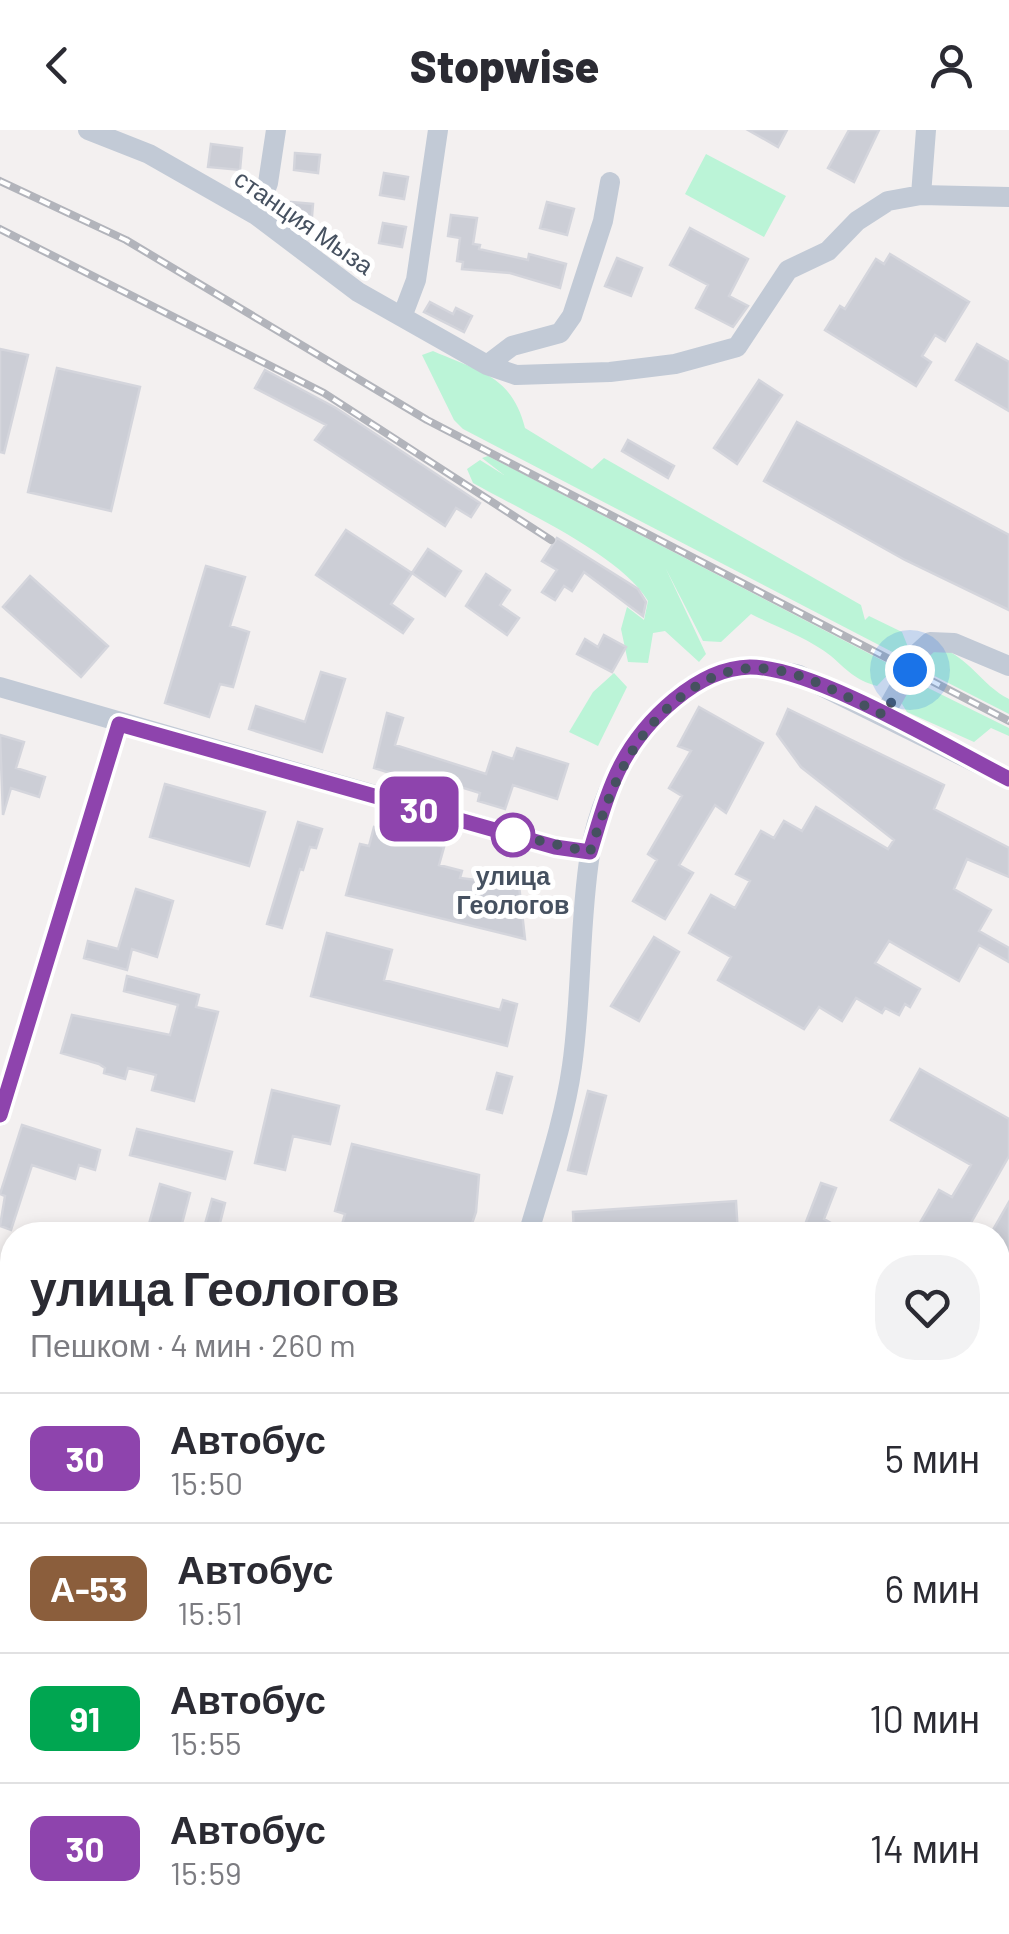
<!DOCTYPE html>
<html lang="ru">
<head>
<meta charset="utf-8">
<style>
  :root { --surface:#fff; --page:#f2f2f3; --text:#2b2b33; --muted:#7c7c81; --line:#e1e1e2 }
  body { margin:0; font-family:Barlow,sans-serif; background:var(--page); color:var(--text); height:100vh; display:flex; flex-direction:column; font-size:38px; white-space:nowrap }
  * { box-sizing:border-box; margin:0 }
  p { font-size:32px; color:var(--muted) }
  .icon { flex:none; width:55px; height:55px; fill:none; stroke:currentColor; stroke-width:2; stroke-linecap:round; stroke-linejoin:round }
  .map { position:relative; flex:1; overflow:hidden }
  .sheet { position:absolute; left:0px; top:1092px; width:1010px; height:712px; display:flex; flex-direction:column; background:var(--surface); border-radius:40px 40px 0 0; box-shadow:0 5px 15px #0003 }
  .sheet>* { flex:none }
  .badge { padding:0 20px; border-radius:15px; font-size:35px; line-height:65px }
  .you { position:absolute; width:50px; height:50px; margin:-25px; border:8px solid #fff; border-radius:50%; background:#1a73e8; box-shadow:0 0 0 15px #1a73e833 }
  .map>.badge { position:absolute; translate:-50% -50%; box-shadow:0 0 0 5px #fff }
  .round { display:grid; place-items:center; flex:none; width:105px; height:105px; border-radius:40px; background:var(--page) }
  .headline { display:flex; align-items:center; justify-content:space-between; height:170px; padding:0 30px }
  h1 { font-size:48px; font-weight:800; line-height:75px }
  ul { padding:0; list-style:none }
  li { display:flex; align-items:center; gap:30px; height:130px; padding:0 30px; border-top:2px solid var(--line) }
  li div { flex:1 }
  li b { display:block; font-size:38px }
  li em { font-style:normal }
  li .badge { min-width:110px; font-weight:700; text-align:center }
  header { display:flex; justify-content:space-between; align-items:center; height:130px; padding:0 30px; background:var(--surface); font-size:45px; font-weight:800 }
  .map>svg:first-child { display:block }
  .green { fill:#bbf4d7 }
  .building { fill:#ccced6; stroke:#d4d5dc; stroke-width:2.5 }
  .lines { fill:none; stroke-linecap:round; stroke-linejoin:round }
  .minor { stroke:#c2cad6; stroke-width:20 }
  .rail-casing { stroke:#b2b4bb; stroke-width:8 }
  .rail { stroke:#fff; stroke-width:4; stroke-dasharray:11; stroke-linecap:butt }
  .line-casing { stroke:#fff; stroke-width:22 }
  .line { stroke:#8e44ad; stroke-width:15 }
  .walk { stroke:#465160; stroke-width:10; stroke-dasharray:0 18 }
  .stop-dot { fill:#fff; stroke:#8e44ad; stroke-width:5 }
  .labels { text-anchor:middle; stroke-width:10; stroke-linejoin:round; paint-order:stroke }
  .street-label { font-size:25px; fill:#465160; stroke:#fff }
  .stop-label { font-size:25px; font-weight:bold; fill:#465160; stroke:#fff }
</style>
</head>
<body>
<header><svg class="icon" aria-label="back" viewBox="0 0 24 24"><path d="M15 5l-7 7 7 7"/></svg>Stopwise<svg class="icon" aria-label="person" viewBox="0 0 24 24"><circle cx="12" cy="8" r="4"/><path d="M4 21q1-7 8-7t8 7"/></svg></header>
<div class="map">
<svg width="1009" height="1804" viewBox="0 0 1009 1804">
  <rect width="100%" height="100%" fill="#f3f0f0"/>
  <!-- green -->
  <path class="green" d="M706 24 786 66 764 107 685 64Z
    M433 221C478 241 512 245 525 298L592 339 604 328 861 475 865 490 869 486 902 502 908 517 902 527 463 299 454 290 422 225Z
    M488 326 895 537 877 556C855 550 847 540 831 526 809 508 776 497 751 484L721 512 703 511 666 439 706 524 699 532 665 501 653 503 648 533 628 532 621 499 627 477 644 490 648 471C620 424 522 381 473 353L467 339 480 330 504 345 482 328Z
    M938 517C970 527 981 555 1009 569V584L917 537Z
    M614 543 627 557 598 616 569 602 593 562Z
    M910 549 1009 598V606L991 598 974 612 907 582 899 569Z
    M1009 1318V1476L998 1468V1334Z
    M998 1775 1009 1778V1804H975L946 1793 998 1792Z"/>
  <!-- building -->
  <path class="building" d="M748 0H787L778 17Z
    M849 0H879L854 52 828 38Z
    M211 14 242 18 240 40 208 37Z
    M295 23 320 25 318 43 294 40Z
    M384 43 408 47 404 69 380 65Z
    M291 72 313 74 311 99 289 92Z
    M547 72 574 79 567 105 540 98Z
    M451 85 477 88 473 114 480 115 479 119 528 130 529 124 566 134 560 158 510 143 462 139 463 132 457 131 460 108 448 106Z
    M383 93 406 97 402 117 379 113Z
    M690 98 748 129 729 166 748 176 733 197 696 178 708 155 670 135Z
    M890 124 969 172 945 211 935 205 922 226 931 232 916 256 825 200 840 176 845 179 876 129 884 134Z
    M617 128 642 138 631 166 605 156Z
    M430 172 453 184 456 178 472 186 464 202 424 182Z
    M977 214 1009 232V281L956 250Z
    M0 219 28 225 4 323 0 322Z
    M57 238 140 257 111 381 28 362Z
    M265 240 336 278 480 373 471 387 456 378 445 396 315 310 326 295 255 258Z
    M759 250 782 265 737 334 714 318Z
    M797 292 1009 405V480L905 430 764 351Z
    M628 310 674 336 668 348 622 321Z
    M346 400 412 443 391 474 413 489 403 503 316 445Z
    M557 408 638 459 646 472 643 486 584 442 572 461 564 456 555 470 542 462 557 440 542 431Z
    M428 419 461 441 445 466 412 443Z
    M206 436 245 447 230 496 249 502 233 557 220 554 209 587 165 573Z
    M486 444 510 460 500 475 519 488 507 505 466 476Z
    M30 446 108 516 81 547 3 477Z
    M604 505 626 517 612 542 577 524 585 509 598 517Z
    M321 542 345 549 322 622 249 599 256 576 305 592Z
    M699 577 763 613 726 683 715 675 679 735 693 743 665 789 633 771 657 730 648 724 682 666 669 658 691 621 678 616Z
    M788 579 944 655 934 679 1009 718V747L967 729 954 759 991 780 979 801 1009 818V832L979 815 959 851 889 811 875 833 920 859 910 877 905 874 899 885 885 878 882 883 856 868 842 891 819 877 804 899 718 850 731 827 689 803 711 765 735 778 750 751 736 744 761 701 774 708 784 691 802 701 816 677 888 719 894 710 801 637 777 604Z
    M387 583 403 588 395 615 486 644 493 622 513 629 517 618 568 634 557 669 513 655 505 679 478 671 480 663 451 654 449 662 374 638Z
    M0 605 24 612 16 638 45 647 39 667 11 658 3 685Z
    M165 654 265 682 249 736 150 707Z
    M298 692 322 699 316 718 310 717 303 740 300 739 282 798 267 794Z
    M374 697 444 717 439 735 462 741 460 748 519 755 525 809 346 765 360 714 369 716Z
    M136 759 173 771 157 827 132 819 127 840 84 828 88 811 118 819Z
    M327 803 392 820 384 850 500 880 503 870 517 874 507 916 311 866Z
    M654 807 679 822 639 891 611 876Z
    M127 846 199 865 196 877 218 882 194 971 152 960 156 945 128 938 125 949 104 943 105 938 99 934 61 923 72 885 170 905 178 875 124 861Z
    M920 939 1009 989V1026L964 1105H913L939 1060 952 1067 971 1035 891 990Z
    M497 943 512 947 502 983 487 979Z
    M272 960 339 976 330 1014 293 1006 285 1040 255 1033Z
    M588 961 606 966 586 1044 568 1040Z
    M22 995 100 1020 95 1040 79 1035 75 1049 32 1035 11 1100 0 1096 5 1066 0 1064Z
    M137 999 232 1022 225 1049 130 1025Z
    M352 1014 479 1045 476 1082 468 1105H431L394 1096 393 1105H339L345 1084 335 1081Z
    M821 1053 836 1058 824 1089 852 1105H801Z
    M160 1054 190 1063 179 1105H146Z
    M212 1069 225 1073 217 1105H202Z
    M736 1071 738 1105H574L573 1082Z
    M1009 1072V1130L998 1124V1105H990Z
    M9 1155H12V1252L0 1248V1187Z
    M998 1190 1009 1196V1238L998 1233Z
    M0 1326 12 1330V1412L2 1443Z
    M10 1513 12 1514V1583L0 1579V1545Z
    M1009 1540V1635L1005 1641 998 1636V1558Z
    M998 1708 1009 1712V1756L998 1752Z
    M258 1792H303L300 1804Z
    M428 1792H494L491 1804H424Z
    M618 1792H650L645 1804H613Z"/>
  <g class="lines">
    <!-- minor -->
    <path class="minor" d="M88 0 149 24 256 85 358 162 487 235 516 245 610 242 675 234 737 217 788 140 828 121 857 91 888 71 921 65 1009 67
      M921 65 926 0
      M256 85 268 53 276 0
      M402 187 416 150 438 0
      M487 235 512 216 560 203 572 186 603 91 610 52
      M0 557 555 717 590 722
      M884 585 919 522 930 512 954 513 1009 536
      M0 986 119 594
      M528 1105C544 1049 564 993 572 936 582 866 579 793 590 724 602 647 661 545 747 537 764 536 782 541 799 545L1009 649
      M923 1792 953 1804
      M332 1804 335 1792"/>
    <!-- rail casing -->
    <g class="rail-casing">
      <path id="rail" d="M0 51 126 110 427 290 1009 591
        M0 99 324 263 551 410"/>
    </g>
    <!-- rail -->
    <use href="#rail" class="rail"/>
  </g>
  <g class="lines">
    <!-- line casing -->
    <g class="line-casing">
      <path id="line" d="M0 985 119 594 555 717 590 722C599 693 607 662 621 635 644 591 697 538 750 537 814 537 948 618 1009 649"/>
    </g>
    <!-- line -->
    <use href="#line" class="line"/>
    <!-- walk -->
    <path class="walk" d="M513 705 500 702 590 722C612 655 631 602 689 561 713 544 740 535 769 539 810 544 847 568 884 585L910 540"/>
  </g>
  <!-- markers -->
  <circle class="stop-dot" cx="513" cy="705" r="20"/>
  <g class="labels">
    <!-- street labels -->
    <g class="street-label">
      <text transform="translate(304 92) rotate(35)" y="9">станция Мыза</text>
    </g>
    <!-- stop labels -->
    <g class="stop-label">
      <text x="513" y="755">улица<tspan x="513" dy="29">Геологов</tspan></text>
    </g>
  </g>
</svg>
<div class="you" style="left:910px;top:540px"></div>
<b class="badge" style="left:419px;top:679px;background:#8e44ad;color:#fff">30</b>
<section class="sheet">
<div class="headline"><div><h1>улица Геологов</h1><p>Пешком · 4 мин · 260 m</p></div><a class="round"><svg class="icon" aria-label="heart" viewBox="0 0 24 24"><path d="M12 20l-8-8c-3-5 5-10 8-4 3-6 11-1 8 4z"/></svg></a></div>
<ul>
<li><span class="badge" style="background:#8e44ad;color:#fff">30</span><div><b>Автобус</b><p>15:50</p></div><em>5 мин</em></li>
<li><span class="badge" style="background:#8b5e3c;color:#fff">А-53</span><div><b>Автобус</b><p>15:51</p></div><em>6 мин</em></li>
<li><span class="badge" style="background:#00a651;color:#fff">91</span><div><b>Автобус</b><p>15:55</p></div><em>10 мин</em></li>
<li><span class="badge" style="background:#8e44ad;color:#fff">30</span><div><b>Автобус</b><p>15:59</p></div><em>14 мин</em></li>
</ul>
</section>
</div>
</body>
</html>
